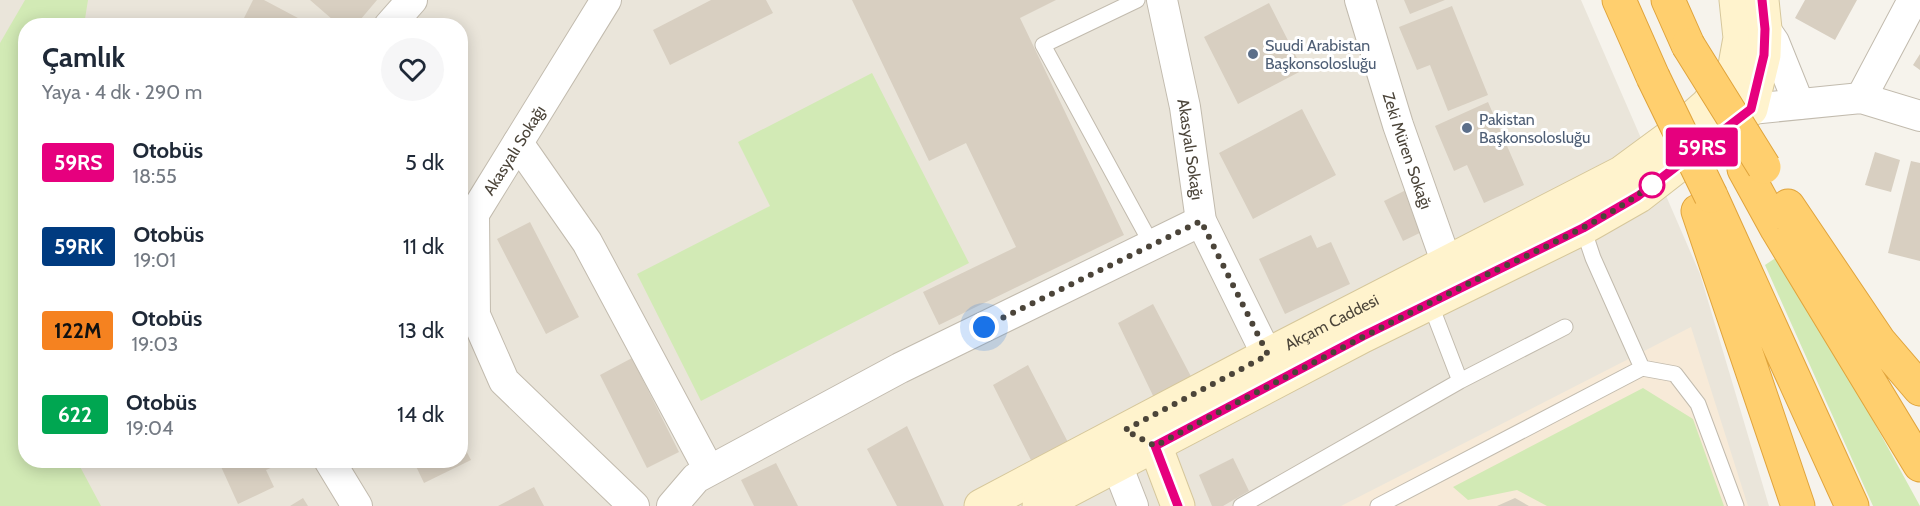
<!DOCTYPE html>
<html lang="tr">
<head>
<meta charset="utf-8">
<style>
  :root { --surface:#fff; --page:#f6f6f7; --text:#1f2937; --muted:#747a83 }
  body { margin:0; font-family:Cabin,sans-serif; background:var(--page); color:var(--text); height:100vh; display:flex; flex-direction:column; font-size:22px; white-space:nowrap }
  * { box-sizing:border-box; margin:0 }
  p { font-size:20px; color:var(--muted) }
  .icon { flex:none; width:33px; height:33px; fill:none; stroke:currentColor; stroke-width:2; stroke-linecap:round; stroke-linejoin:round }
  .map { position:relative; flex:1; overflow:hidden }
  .side { position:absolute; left:18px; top:18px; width:450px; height:450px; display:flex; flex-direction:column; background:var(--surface); border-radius:24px; box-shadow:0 3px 15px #0003 }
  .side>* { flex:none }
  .badge { padding:0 12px; border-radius:4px; font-size:21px; line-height:39px }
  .you { position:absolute; width:30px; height:30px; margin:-15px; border:4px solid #fff; border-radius:50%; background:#1a73e8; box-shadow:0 0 0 9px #1a73e833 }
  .map>.badge { position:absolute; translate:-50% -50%; box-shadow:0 0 0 3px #fff }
  .round { display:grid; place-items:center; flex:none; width:63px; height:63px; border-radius:32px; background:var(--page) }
  .head { display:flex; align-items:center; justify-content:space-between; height:102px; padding:0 24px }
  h1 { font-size:28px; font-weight:700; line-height:45px }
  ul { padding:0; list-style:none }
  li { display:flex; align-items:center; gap:18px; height:84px; padding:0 24px }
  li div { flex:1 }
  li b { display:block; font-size:22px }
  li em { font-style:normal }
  li .badge { min-width:66px; font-weight:700; text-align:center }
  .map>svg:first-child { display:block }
  .residential { fill:#eae5da; fill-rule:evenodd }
  .commercial { fill:#f7ead8 }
  .green { fill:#d2eab5 }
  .building { fill:#d8cfc1 }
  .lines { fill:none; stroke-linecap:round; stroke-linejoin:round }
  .lane-casing { stroke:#c2bbae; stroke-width:17 }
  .street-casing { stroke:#c2bbae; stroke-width:32 }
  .secondary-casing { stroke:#d6c79b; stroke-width:35 }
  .highway-casing { stroke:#e0a43c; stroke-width:35 }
  .lane { stroke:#fff; stroke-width:15 }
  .street { stroke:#fff; stroke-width:30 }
  .secondary { stroke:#fff3cd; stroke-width:33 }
  .highway { stroke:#ffcf6e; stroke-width:33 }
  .highway-bridge-casing { stroke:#e0a43c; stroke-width:35; stroke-linecap:butt }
  .highway-bridge { stroke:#ffcf6e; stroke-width:33 }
  .line-casing { stroke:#fff; stroke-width:14 }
  .line { stroke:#e6007e; stroke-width:9 }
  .walk { stroke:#4b4439; stroke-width:6; stroke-dasharray:0 10.8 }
  .service-dot { fill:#5c6f8a; stroke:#fff; stroke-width:2 }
  .stop-dot { fill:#fff; stroke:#e6007e; stroke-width:3 }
  .labels { text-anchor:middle; stroke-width:6; stroke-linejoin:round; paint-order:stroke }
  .service-label { font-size:16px; fill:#4e5e75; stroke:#fff; text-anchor:start }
  .street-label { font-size:16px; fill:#4b4439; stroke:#fff }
</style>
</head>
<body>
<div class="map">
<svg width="1920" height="506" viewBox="0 0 1920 506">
  <rect width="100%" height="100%" fill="#f6f3ec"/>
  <!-- residential -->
  <path class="residential" d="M0 0H1581L1700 274 1769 506H0ZM26 26H460V460H26Z"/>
  <!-- commercial -->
  <path class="commercial" d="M1691 327 1748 506H1341Z"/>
  <!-- green -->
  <path class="green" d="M25 0H88L84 25 26 26V460L77 461 101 506H0V43Z
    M872 73 969 263 701 401 637 274 770 206 738 142Z
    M1777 257 1824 331 1920 506H1873L1765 265Z
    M1643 388 1693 419 1724 506H1547L1517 490 1468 500 1453 487Z"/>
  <!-- building -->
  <path class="building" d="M253 0H264L313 26H240Z
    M310 0H377L355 26H340Z
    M711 0H766L773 13 670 65 653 30Z
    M852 0H1056L1020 18 1124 235 939 325 923 292 1016 247 966 143 929 161Z
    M1404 0H1445L1410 14Z
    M1805 0H1857L1835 40 1795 18Z
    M1269 3 1303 70 1238 104 1204 37Z
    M1452 6 1488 95 1448 111 1430 65 1417 70 1399 27Z
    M1920 54V70L1913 65Z
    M1488 102 1524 185 1484 203 1467 165 1454 171 1435 126Z
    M460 107 467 111 460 121Z
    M1302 109 1336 175 1253 219 1219 153Z
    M1875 152 1900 160 1891 192 1865 185Z
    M1911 161 1920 163V261L1888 253Z
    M1408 189 1428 229 1403 241 1384 201Z
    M530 222 579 317 546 334 497 239Z
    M1311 235 1317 248 1331 242 1350 284 1285 314 1259 259Z
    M1153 304 1196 386 1158 406 1118 323Z
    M632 358 679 452 647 468 600 375Z
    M1028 365 1072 450 1036 470 993 385Z
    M907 426 944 506H897L867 449Z
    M460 439 471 460 424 483 413 460H460Z
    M1233 458 1249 491 1223 506H1212L1199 475Z
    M218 460H281L282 463 266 470 274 487 238 504Z
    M776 463 798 506H754L741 480Z
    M534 487 544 506H498Z
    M303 498 308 506H290Z
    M1515 498 1529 506H1497Z"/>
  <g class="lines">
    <!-- lane casing -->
    <g class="lane-casing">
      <path id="lane" d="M1137 0 1043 45 1152 245
        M1583 228 1593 258 1642 368
        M1430 303 1460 381
        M1241 506 1460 381 1565 327
        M1378 506 1642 368 1675 374 1698 404 1736 506"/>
    </g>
    <!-- street casing -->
    <g class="street-casing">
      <g id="street">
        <path d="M606 0 474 214 475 315 504 381 634 506"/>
        <path id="s1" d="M1162 0 1185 107 1201 221 1267 355"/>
        <path id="s2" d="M1360 0 1398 125 1447 264"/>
        <path d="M389 26 412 0"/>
        <path d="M1765 29 1774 42 1799 104"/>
        <path d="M1861 98 1913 0"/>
        <path d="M1751 109 1861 98 1920 116"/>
        <path d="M518 143 587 242 709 470"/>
        <path d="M329 460 357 506"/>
        <path d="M1117 465 1133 506"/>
        <path d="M672 506 696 478 900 368 1201 221"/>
      </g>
    </g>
    <!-- secondary casing -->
    <g class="secondary-casing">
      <g id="secondary">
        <path d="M1137 436 1155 445 1178 506"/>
        <path id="s3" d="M981 506 1267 355 1621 173 1674 134 1707 105 1734 71 1740 38 1736 0"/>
        <path d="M1039 506 1363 336 1583 228 1639 196 1751 109 1764 55 1765 29 1762 0"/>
      </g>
    </g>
    <!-- highway casing -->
    <g class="highway-casing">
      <path id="highway" d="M1619 0 1653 77
        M1668 0 1688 45
        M1744 169 1777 229 1920 465
        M1711 196 1852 506
        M1788 206 1879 341 1920 389
        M1698 211 1798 506"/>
    </g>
    <!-- lane -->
    <use href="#lane" class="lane"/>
    <!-- street -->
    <use href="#street" class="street"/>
    <!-- secondary -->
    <use href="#secondary" class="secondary"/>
    <!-- highway -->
    <use href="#highway" class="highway"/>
    <!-- highway-bridge casing -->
    <g class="highway-bridge-casing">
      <path id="highway-bridge" d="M1688 45 1764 167
        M1653 77 1711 196"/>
    </g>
    <!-- highway-bridge -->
    <use href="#highway-bridge" class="highway-bridge"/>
  </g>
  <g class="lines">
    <!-- line casing -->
    <g class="line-casing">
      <path id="line" d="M1178 506 1155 446 1363 336 1583 228 1638 196 1751 109 1764 55 1765 29 1762 0"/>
    </g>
    <!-- line -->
    <use href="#line" class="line"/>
    <!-- walk -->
    <path class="walk" d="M984 327 1201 221 1268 355 1125 430 1155 446C1257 392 1359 338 1462 287 1527 254 1599 226 1657 181L1652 185"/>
  </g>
  <!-- markers -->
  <g class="service-dot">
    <circle cx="1253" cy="54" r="6"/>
    <circle cx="1467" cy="128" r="6"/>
  </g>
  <circle class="stop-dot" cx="1652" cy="185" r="12"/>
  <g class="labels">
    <!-- service labels -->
    <g class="service-label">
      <text x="1265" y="51">Suudi Arabistan<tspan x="1265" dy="18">Başkonsolosluğu</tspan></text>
      <text x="1479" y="125">Pakistan<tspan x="1479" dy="18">Başkonsolosluğu</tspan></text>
    </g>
    <!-- street labels -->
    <g class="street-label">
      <text dy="6" stroke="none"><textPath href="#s1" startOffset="152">Akasyalı Sokağı</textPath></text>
      <text transform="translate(514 150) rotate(-58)" y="6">Akasyalı Sokağı</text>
      <text dy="6" stroke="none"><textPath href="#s2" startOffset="158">Zeki Müren Sokağı</textPath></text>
      <text dy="6" stroke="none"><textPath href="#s3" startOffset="396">Akçam Caddesi</textPath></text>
    </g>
  </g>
</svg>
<div class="you" style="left:984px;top:327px"></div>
<b class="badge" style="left:1702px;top:147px;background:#e6007e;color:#fff">59RS</b>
<section class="side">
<div class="head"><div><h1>Çamlık</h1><p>Yaya · 4 dk · 290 m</p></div><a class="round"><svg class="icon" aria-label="heart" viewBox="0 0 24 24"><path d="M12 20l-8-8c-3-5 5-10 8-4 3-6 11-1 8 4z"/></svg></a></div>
<ul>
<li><span class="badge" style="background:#e6007e;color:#fff">59RS</span><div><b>Otobüs</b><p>18:55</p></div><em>5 dk</em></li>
<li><span class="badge" style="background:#003b80;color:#fff">59RK</span><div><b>Otobüs</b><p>19:01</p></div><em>11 dk</em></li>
<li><span class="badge" style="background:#f58220;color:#111">122M</span><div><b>Otobüs</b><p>19:03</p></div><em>13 dk</em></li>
<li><span class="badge" style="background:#00a651;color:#fff">622</span><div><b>Otobüs</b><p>19:04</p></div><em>14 dk</em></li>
</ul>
</section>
</div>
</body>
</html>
